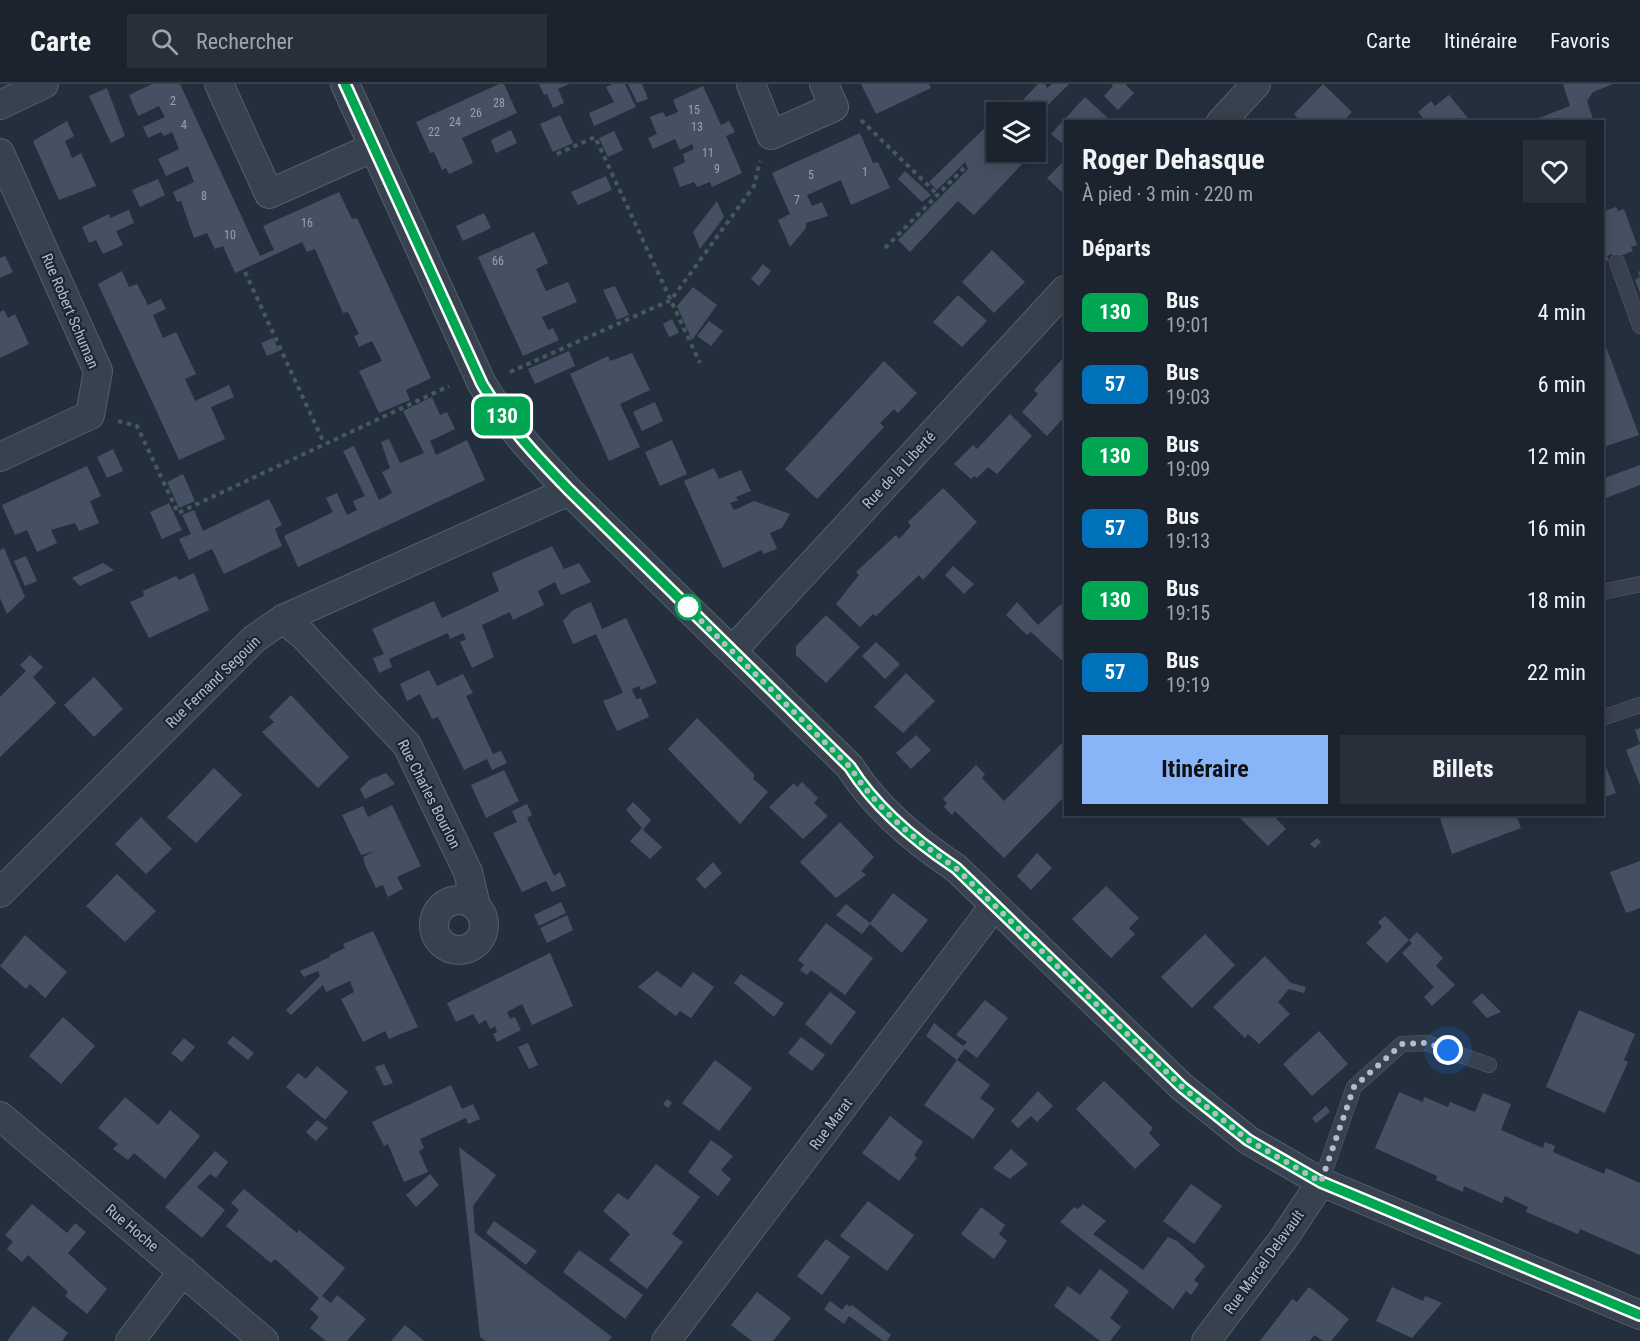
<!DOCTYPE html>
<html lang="fr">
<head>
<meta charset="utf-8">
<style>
  :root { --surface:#1b232e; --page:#282f3a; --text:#f1f3f6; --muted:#a0a4aa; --line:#39404a; --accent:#8ab4f8 }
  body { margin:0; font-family:"Roboto Condensed",sans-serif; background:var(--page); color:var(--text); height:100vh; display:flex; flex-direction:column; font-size:22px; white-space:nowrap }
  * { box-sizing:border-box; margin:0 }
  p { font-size:20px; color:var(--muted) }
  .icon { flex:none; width:33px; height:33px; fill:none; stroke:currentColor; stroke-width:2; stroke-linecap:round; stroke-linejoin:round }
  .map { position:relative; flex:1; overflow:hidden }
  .drawer { position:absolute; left:1064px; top:36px; width:540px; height:696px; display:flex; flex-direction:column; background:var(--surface); border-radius:0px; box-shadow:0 3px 15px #0003,0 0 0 2px var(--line) }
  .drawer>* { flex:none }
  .badge { padding:0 12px; border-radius:9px; font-size:21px; line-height:39px }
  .fabs { position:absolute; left:986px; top:18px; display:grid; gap:12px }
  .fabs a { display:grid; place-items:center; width:60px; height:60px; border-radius:0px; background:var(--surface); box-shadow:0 3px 15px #0003,0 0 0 2px var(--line); font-size:30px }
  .you { position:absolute; width:30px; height:30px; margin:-15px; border:4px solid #fff; border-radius:50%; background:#1a73e8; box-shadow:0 0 0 9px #1a73e833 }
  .map>.badge { position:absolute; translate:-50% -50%; box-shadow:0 0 0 3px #fff }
  h2 { padding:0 18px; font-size:22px; line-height:54px }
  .round { display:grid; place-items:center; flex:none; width:63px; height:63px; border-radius:0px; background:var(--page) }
  .head { display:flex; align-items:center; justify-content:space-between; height:102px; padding:0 18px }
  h1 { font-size:28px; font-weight:700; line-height:45px }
  .action { display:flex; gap:12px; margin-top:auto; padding:12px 18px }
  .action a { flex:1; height:69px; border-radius:0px; background:var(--accent); color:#111; font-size:24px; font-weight:700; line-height:69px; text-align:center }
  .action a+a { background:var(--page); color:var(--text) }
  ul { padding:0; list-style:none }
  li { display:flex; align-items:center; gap:18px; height:72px; padding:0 18px }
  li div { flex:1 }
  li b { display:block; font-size:22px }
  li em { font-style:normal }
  li .badge { min-width:66px; font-weight:700; text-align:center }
  header { display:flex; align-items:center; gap:36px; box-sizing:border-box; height:84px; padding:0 30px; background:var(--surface); border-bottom:2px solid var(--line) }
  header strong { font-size:28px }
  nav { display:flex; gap:33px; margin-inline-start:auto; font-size:21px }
  .search { width:420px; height:54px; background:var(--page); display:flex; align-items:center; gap:15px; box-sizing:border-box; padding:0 21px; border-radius:0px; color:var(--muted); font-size:22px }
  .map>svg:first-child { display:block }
  .building { fill:#455162 }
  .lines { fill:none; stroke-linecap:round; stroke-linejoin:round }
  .service-casing { stroke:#565f6c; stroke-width:16 }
  .minor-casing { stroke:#565f6c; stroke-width:30 }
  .path { stroke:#44595c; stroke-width:4; stroke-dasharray:4.5 4.5; stroke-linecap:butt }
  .service { stroke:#38414e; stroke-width:15 }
  .minor { stroke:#38414e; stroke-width:28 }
  .line-casing { stroke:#fff; stroke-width:14 }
  .line { stroke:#00a651; stroke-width:9 }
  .walk { stroke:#b4bcc9; stroke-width:6; stroke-dasharray:0 10.8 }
  .stop-dot { fill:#fff; stroke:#00a651; stroke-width:3 }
  .labels { text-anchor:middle; stroke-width:4.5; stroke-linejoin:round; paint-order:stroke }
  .number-label { font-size:12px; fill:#98a1af }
  .street-label { font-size:15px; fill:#b4bcc9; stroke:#1d2633 }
</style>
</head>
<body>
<header>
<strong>Carte</strong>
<div class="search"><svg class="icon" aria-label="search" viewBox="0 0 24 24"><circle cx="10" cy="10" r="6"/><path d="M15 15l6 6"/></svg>Rechercher</div>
<nav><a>Carte</a><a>Itinéraire</a><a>Favoris</a></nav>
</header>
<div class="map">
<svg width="1640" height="1257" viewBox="0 0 1640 1257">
  <rect width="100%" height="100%" fill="#242f3e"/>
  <!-- building -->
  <path class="building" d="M152 0H180L260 172 274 166 263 142 339 108 352 135 357 134 431 294 406 306 410 316 379 329 359 287 382 277 372 257 359 263 354 252 359 250 348 228 343 229 315 165 307 168 302 158 235 189 223 162 215 165 207 149 194 154 181 117 177 118 173 108 194 98 188 82 166 92 158 75 179 65 172 48 164 52 161 48 148 54 143 43 165 33 159 22 138 32 129 11Z
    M499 0H504L517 29 462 54 473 79 449 90 446 84 442 86 434 68 430 69 416 38Z
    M539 0H569L558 5 564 19 553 24 547 10 544 11Z
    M612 0H625L636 23 594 42 589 29 614 18 606 3Z
    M628 0H642L648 15 637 19Z
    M861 0H929L931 4 876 30Z
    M1038 0H1045L1047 4 1052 0H1069L1035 34V28H1000L1013 15 1017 22Z
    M1111 0H1125L1134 9 1118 26 1104 12 1113 2Z
    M1323 0 1352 28 1343 38H1301L1294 30Z
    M1563 0H1613L1593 8 1587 17 1594 38H1528L1570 22Z
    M703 2 721 41 729 37 735 48 726 52 742 89 712 103 710 98 697 103 694 98 680 103 673 84 685 78 683 70 694 65 692 60 680 66 675 55 653 65 648 54 657 50 650 33 663 28 666 33 678 28 673 16Z
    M107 4 125 52 111 59 89 12Z
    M1449 11 1471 38H1426L1418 28 1431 17 1435 22Z
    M1085 13 1110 36 1065 38V62L1051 50Z
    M560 31 573 59 553 68 540 40Z
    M996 33V68H1019L1027 75 974 131 958 117 910 168 898 156 968 85 965 78 937 106 929 98Z
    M67 37 74 52 65 57 72 74 81 69 96 102 59 116 33 57Z
    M511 46 517 59 496 69 491 56Z
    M614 47 623 66 608 73 599 54Z
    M860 49 873 79 878 78 890 104 851 121 841 96 807 111 812 122 822 118 828 132 806 139V144L790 163 778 136 790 130 772 89Z
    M1065 76V111L1047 94Z
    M905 87 931 111 922 118 898 95Z
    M606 92 612 106 578 121 571 108Z
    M158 95 165 111 140 123 132 106Z
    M717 117 724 133 700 165 693 148Z
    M1616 123 1618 127 1624 125 1637 161 1631 163 1633 167 1615 174 1612 170 1607 172 1609 176 1602 178V128Z
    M129 126 134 139 116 147 123 161 103 170 96 156 89 159 82 143 109 130 110 134Z
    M484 129 491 144 463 157 456 142Z
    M534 148 548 179 536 185 546 207 568 198 577 218 542 233 548 246 553 244 559 256 523 272 478 173Z
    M992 166 1025 198 994 229 962 198Z
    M5 172 13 188 0 194V174Z
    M763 180 771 187 759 202 751 195Z
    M122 187 129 203 137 200 148 221 161 215 166 225 153 231 163 254 176 248 196 290 185 295 195 317 229 301 234 313 211 323 225 355 179 376 98 200Z
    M1640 187V209L1635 196 1640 193 1638 188Z
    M615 202 629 231 617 236 603 206Z
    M693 203 717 221 692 256 677 222Z
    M958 211 987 237 962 263 933 238Z
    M4 226 8 234 15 230 29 260 0 274V228Z
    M672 235 679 249 669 253 663 240Z
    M709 237 723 247 711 262 697 252Z
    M1602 252 1639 351 1604 363 1602 358Z
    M273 254 279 267 267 272 261 259Z
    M569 267 575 282 535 300 528 285Z
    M632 269 650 306 620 320 640 363 609 377 570 290 608 272 610 277Z
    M1065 272V332L1047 352 1022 328 1038 310 1034 306Z
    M884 277 917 309 898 329 894 325 880 339 884 343 817 415 785 385Z
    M432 313 440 331 447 328 455 345 430 357 436 371 467 356 485 396 298 483 284 452 333 428 326 414 337 409 347 431 357 426 353 417 365 412 343 367 354 362 379 416 392 409 382 388 390 384 381 358 389 355 400 379 424 369 403 327Z
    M655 318 663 337 642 347 633 328Z
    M1010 330 1032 352 997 390 988 383 977 394 974 392 971 395 954 380 973 361 977 365Z
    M672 356 687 390 660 402 645 368Z
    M113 365 123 387 107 394 97 373Z
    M1640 381V401L1606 414 1602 395Z
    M87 382 101 412 90 417 99 439 79 447 75 439 51 446 57 459 37 468 27 446 15 451 2 421Z
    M714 384 719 395 741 386 751 407 736 413 738 416 730 419 734 426 754 417 790 430 782 444 770 449 777 465 763 470 762 466 723 484 684 397Z
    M183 390 195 417 179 424 167 398Z
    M943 404 977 438 923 496 919 491 876 532 873 530 860 543 836 520 859 491 856 488 896 451 899 455 911 442 908 438Z
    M269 415 282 441 275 445 282 462 224 490 212 465 189 476 179 455 191 450 182 431 194 426 203 447Z
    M169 419 182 446 162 455 150 428Z
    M552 462 564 485 579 479 591 498 561 511 555 498 538 507 544 521 513 536 510 528 482 541 494 573 472 584 460 558 466 555 463 549 450 555 448 549 389 575 392 583 379 589 373 574 384 570 372 545 434 517 442 534 472 520 499 507 492 489Z
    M4 464 25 513 7 530 0 514V466Z
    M26 472 37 497 25 502 14 477Z
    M103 479 114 486 80 502 72 494Z
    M953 482 974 500 964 510 945 491Z
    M194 489 209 526 149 554 130 518 144 512 143 507 176 492 179 496Z
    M591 518 602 545 626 534 657 599 641 606 639 602 632 605 636 615 641 614 649 633 617 647 603 617 623 609 596 550 573 560 563 537 573 526Z
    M1017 518 1038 541 1061 520 1065 524V579L1031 548 1027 551 1006 531Z
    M826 531 860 563 826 599 796 571V562Z
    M876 558 900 580 885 595 862 572Z
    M30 571 43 583 33 593 56 619 0 673V613L26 587 20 581Z
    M429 586 437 602 463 590 473 609 466 612 493 670 501 667 507 679 492 686 487 675 464 686 438 633 432 635 420 610 407 617 400 600Z
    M906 589 935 617 903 649 874 623Z
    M94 593 123 625 94 653 64 621Z
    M291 611 349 673 318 704 262 648 274 638 269 633Z
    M697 634 754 690 753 695 768 708 740 740 668 665Z
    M1640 644V660L1635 646Z
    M916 651 931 666 911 685 896 669Z
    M1065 656V712L1004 774 955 727 952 731 944 723 947 719 943 715 976 681 985 690 982 694 1004 717Z
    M1640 660V701L1626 666Z
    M1602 672 1616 709 1602 714Z
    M214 684 242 711 196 759 167 733Z
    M504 686 519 717 486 734 471 701Z
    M386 689 395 700 365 715 360 705 369 696Z
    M802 698 818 714 814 719 828 732 803 755 769 723 794 699 797 703Z
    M633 718 651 736 643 746 662 763 650 775 630 757 642 744 626 726Z
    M527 720 532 731 527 734 540 762 554 792 560 788 566 802 552 808 546 797 522 808 493 749 517 738 512 727Z
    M392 721 421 782 397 793 403 805 388 813 383 801 376 804 365 781 363 773 375 767 361 771 342 731 363 722 368 733Z
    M1236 730H1272L1286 745 1268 762Z
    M1452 730H1516L1521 744 1452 770 1440 735Z
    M141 733 172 765 146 790 115 760Z
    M840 738 874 773 861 787 866 791 836 814 800 778Z
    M1317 754 1321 758 1315 764 1310 760Z
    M1037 769 1052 784 1031 806 1017 792Z
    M1640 777V824L1626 829 1610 788Z
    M713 778 722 789 705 805 696 795Z
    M117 790 156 827 125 858 86 822Z
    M1106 802 1139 834 1129 844 1135 850 1111 874 1072 835Z
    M893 809 928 836 902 869 870 840 862 850 836 831 846 820 870 839Z
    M561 818 566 829 539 842 534 831Z
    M567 831 573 846 547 859 540 844Z
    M1385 832 1409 856 1387 879 1366 859 1382 843 1378 838Z
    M826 839 873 874 845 911 811 886 807 891 800 886 804 881 798 876Z
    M373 847 418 943 389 955 385 947 363 958 341 915 354 908 350 897 326 908 323 901 291 931 286 926 320 892 318 887 304 893 300 887 330 873V871L345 864 343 860Z
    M1417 848 1443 874 1436 882 1455 901 1432 922 1424 913 1434 903 1402 869 1412 859 1409 856Z
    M1205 850 1235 881 1192 924 1161 893Z
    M25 851 67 888 45 914 30 900 26 905 0 882Z
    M550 869 573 922 532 941 522 920 507 928 510 935 515 933 521 946 497 958 493 950 497 948 495 942 490 945 486 936 479 940 473 930 456 938 447 919Z
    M1265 872 1291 899 1306 903 1304 909 1289 905 1278 918 1290 930 1259 960 1248 950 1245 954 1213 923Z
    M657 887 681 904 693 888 714 903 691 934 680 927 676 932 638 903Z
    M741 890 784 919 774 933 734 899Z
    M830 908 856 928 831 961 805 940Z
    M1482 909 1501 928 1487 934 1472 918Z
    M985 916 1008 934 977 974 965 965 957 976 990 1001 980 1014 995 1025 973 1055 924 1021 957 976 926 952 934 939 963 962 967 958 956 951Z
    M1579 926 1635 950 1624 976 1628 978 1605 1029 1546 1003Z
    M63 933 95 962 61 1000 29 972Z
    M1319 947 1348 980 1312 1012 1283 980Z
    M233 952 254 969 248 976 227 959Z
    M801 953 825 971 812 987 788 969Z
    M184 954 195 963 182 978 171 969Z
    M528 959 538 981 529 985 518 963Z
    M715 976 752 1004 719 1047 682 1019Z
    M384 980 393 999 384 1002 375 983Z
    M317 982 348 1008 325 1036 286 1003 298 989 306 995Z
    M1104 997 1153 1044 1149 1049 1160 1061 1135 1085 1076 1025Z
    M451 1001 462 1025 473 1020 480 1035 468 1040 466 1034 420 1055 424 1064 419 1067 428 1088 404 1098 388 1060 384 1062 372 1038Z
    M1038 1007 1053 1022 1037 1038 1031 1032 1018 1044 1011 1037Z
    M1399 1008 1423 1018 1424 1013 1448 1023 1450 1018 1475 1028 1483 1009 1511 1020 1501 1046 1543 1064 1545 1058 1555 1062 1553 1068 1604 1090 1606 1084 1640 1099V1171L1580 1145 1578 1150 1526 1128 1528 1123 1505 1112 1502 1119 1464 1102 1463 1108 1436 1096 1437 1092 1375 1064Z
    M125 1013 158 1041 170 1026 200 1052 165 1095 134 1069 128 1076 113 1065 118 1060 98 1044Z
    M667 1015 672 1019 668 1024 663 1020Z
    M1326 1022 1330 1028 1316 1039 1312 1034Z
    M890 1032 923 1058 914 1071 917 1074 899 1097 862 1069Z
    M317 1036 328 1044 316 1057 306 1048Z
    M711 1056 733 1072 721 1086 731 1095 718 1112 688 1088Z
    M459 1063 496 1091 473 1122 475 1149 612 1253 608 1257H486L480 1253Z
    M1011 1065 1028 1080 1010 1095 993 1084Z
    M215 1067 228 1078 216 1094 210 1090 197 1103 225 1126 202 1154 165 1123Z
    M656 1080 700 1113 672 1150 683 1158 647 1205 609 1176 630 1150 603 1127 618 1109 628 1116Z
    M430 1090 439 1101 416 1123 406 1111Z
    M1191 1100 1222 1122 1194 1160 1163 1137Z
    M244 1105 297 1149 299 1146 345 1184 322 1212 331 1219 337 1211 366 1235 347 1257H326L310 1244 319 1233 310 1225 319 1214 275 1175 271 1179 226 1142 239 1126 231 1119Z
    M868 1117 914 1151 887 1187 840 1152Z
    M32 1120 67 1149 75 1139 86 1148 68 1169 107 1205 87 1230 65 1212 68 1208 28 1171 22 1178 7 1165 13 1158 5 1151Z
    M1083 1120 1106 1137 1093 1150 1143 1186 1168 1153 1177 1157 1205 1182 1194 1196 1199 1200 1191 1211 1186 1207 1173 1225 1060 1138 1074 1123 1078 1125Z
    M981 1123 1005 1141 999 1150 1007 1157 994 1175 961 1150Z
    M494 1137 537 1167 526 1181 486 1149Z
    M826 1155 850 1173 822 1211 797 1192Z
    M579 1166 643 1211 625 1235 563 1188Z
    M1100 1185 1129 1207 1110 1234 1121 1243 1110 1257H1100L1054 1222 1068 1202 1080 1211Z
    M1309 1203 1349 1235 1331 1257H1323L1314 1251 1310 1257H1260L1292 1215 1297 1218Z
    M1392 1203 1423 1217 1425 1212 1442 1219 1412 1254 1376 1237Z
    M757 1208 791 1234 773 1257H752L731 1241Z
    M830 1217 842 1226 847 1220 850 1223 852 1221 891 1251 887 1257H883L849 1232 844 1240 824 1225Z
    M33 1222 68 1249 62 1257H7Z
    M405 1241 424 1257H391Z"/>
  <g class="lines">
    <!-- service casing -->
    <g class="service-casing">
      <path id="service" d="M1617 178 1640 242
        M1602 508 1640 500
        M1602 634 1640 621
        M1321 1098 1354 1003 1402 960 1427 959 1489 981"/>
    </g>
    <!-- minor casing -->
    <g class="minor-casing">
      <path id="minor" d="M219 0 269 110 374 63
        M345 0 482 300C506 340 537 373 569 407L850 683C875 723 917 758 956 784L1182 1003 1248 1056 1321 1098 1640 1231
        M751 0 771 51 834 23 824 0
        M0 21 44 0
        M1221 38 1256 0
        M0 69 98 287 90 331 0 373
        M283 535 303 551 407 661 468 788 476 822
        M732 567 1065 206
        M0 809 254 555 283 535 569 407
        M434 841a25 25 0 1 1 50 0a25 25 0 1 1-50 0Z
        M0 1032 264 1257
        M130 1257 183 1187
        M666 1257 994 822
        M1206 1257 1284 1154 1321 1098"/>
    </g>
    <!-- path -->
    <path class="path" d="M861 36 938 111
      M557 70 595 53 700 279
      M885 164 965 83
      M245 188 324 359
      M510 288 671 216 754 102 760 77
      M118 337 137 342 178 429 449 302"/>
    <!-- service -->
    <use href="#service" class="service"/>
    <!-- minor -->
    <use href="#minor" class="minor"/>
  </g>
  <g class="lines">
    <!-- line casing -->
    <g class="line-casing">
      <path id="line" d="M345 0 482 300C506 340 537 373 569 406L850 683C875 723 917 758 956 784L1182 1003 1248 1056 1321 1098 1640 1231"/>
    </g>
    <!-- line -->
    <use href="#line" class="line"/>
    <!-- walk -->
    <path class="walk" d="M688 523 683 519 850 683C875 723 917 758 956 784L1182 1003 1248 1056 1321 1098 1354 1003 1402 960 1427 959 1448 966"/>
  </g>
  <!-- markers -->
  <circle class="stop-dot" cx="688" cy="523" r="12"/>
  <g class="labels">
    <!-- number labels -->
    <g class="number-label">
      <text x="173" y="21">2</text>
      <text x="499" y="23">28</text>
      <text x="694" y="30">15</text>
      <text x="476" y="33">26</text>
      <text x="455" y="42">24</text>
      <text x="184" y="45">4</text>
      <text x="697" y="47">13</text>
      <text x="434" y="52">22</text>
      <text x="708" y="73">11</text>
      <text x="717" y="89">9</text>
      <text x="865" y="92">1</text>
      <text x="811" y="95">5</text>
      <text x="204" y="116">8</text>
      <text x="797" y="120">7</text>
      <text x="307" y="143">16</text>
      <text x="230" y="155">10</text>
      <text x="498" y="181">66</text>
    </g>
    <!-- street labels -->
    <g class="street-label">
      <text transform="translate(70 227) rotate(67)" y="5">Rue Robert Schuman</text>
      <text transform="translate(899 386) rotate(-47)" y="5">Rue de la Liberté</text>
      <text transform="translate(213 598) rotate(-44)" y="5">Rue Fernand Segouin</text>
      <text transform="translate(429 710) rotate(63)" y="5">Rue Charles Bourlon</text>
      <text transform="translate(831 1040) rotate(-53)" y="5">Rue Marat</text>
      <text transform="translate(132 1144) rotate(40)" y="5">Rue Hoche</text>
      <text transform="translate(1264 1178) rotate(-54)" y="5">Rue Marcel Delavault</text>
    </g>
  </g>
</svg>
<div class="fabs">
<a><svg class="icon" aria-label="layers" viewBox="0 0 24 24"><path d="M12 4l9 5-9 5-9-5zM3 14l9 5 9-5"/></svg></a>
</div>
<div class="you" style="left:1448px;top:966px"></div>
<b class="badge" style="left:502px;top:332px;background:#00a651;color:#fff">130</b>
<section class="drawer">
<div class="head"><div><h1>Roger Dehasque</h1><p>À pied · 3 min · 220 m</p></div><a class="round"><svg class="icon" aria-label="heart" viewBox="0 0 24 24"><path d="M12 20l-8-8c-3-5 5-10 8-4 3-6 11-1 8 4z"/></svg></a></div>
<h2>Départs</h2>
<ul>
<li><span class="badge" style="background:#00a651;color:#fff">130</span><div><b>Bus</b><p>19:01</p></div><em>4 min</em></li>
<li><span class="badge" style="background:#0072bc;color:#fff">57</span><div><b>Bus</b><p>19:03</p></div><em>6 min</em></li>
<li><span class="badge" style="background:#00a651;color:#fff">130</span><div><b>Bus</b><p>19:09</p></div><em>12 min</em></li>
<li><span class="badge" style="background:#0072bc;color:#fff">57</span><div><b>Bus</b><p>19:13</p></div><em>16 min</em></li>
<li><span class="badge" style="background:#00a651;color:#fff">130</span><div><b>Bus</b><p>19:15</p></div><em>18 min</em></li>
<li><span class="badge" style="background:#0072bc;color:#fff">57</span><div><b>Bus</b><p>19:19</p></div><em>22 min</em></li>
</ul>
<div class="action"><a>Itinéraire</a><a>Billets</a></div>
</section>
</div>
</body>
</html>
